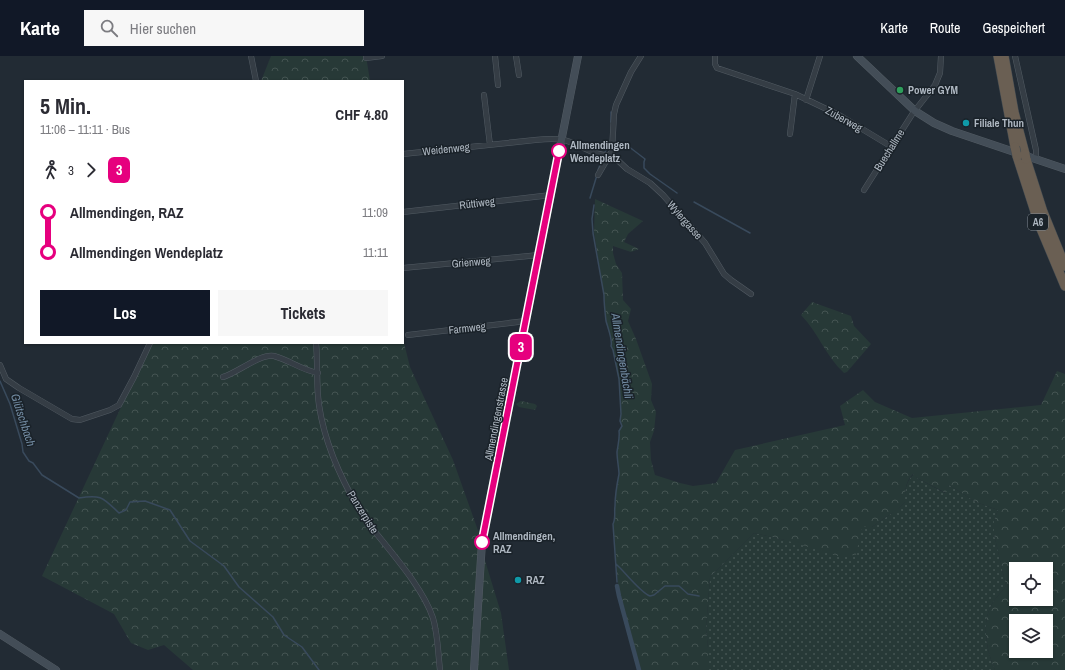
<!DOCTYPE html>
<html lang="de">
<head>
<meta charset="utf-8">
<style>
  :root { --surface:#fff; --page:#f7f7f7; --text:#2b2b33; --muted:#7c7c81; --accent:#111827 }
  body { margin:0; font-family:"Archivo Narrow",sans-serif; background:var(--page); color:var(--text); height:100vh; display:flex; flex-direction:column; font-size:15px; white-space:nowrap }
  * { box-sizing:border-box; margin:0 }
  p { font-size:13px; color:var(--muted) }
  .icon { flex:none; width:22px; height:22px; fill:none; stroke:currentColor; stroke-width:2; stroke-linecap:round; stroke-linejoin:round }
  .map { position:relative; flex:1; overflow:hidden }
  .side { position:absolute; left:24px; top:24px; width:380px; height:264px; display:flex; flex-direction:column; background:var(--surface); border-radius:0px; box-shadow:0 1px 3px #0004 }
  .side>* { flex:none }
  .badge { padding:0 8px; border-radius:6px; font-size:14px; line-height:26px }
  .fabs { position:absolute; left:1009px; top:506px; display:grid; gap:8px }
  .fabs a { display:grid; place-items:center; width:44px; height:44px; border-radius:0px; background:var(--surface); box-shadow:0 1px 3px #0004; font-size:20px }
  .map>.badge { position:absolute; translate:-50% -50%; box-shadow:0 0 0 2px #fff }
  .legs { display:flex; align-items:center; gap:6px; height:44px; padding:0 16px; font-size:13px }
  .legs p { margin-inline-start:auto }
  .summary { display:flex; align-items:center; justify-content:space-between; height:68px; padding:0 16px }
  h1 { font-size:22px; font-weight:800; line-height:30px }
  .primary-button { display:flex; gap:8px; margin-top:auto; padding:8px 16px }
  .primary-button a { flex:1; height:46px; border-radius:0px; background:var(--accent); color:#fff; font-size:16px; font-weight:800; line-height:46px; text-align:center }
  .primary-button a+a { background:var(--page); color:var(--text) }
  ul { padding:0 16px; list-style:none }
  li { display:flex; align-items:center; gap:14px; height:40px; font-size:15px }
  li i { display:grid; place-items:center; width:6px; height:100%; margin:0 5px; background:currentColor }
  li i::after { content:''; width:10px; height:10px; margin:-5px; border:3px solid; border-radius:50%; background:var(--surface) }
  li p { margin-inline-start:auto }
  li:first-child i { background:linear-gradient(#0000 50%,currentColor 0) }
  li:last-child i { background:linear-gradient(currentColor 50%,#0000 0) }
  header { display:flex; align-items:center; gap:24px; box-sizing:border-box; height:56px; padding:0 20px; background:var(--accent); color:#fff }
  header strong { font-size:19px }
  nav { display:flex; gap:22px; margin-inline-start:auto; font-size:14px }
  .search { width:280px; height:36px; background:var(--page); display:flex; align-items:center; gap:10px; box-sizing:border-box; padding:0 14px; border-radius:0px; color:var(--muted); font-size:15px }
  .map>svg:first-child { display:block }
  .grass { fill:url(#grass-dots) }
  .forest { fill:url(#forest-crowns); fill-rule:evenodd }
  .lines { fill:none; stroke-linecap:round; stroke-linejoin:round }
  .stream { stroke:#394a5c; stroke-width:1.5 }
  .canal { stroke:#394a5c; stroke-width:4.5 }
  .street-casing { stroke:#525b63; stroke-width:6 }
  .secondary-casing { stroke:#525b63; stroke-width:8 }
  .highway-casing { stroke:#3f484f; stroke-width:10 }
  .street { stroke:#353d45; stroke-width:5 }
  .secondary { stroke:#434d57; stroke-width:7 }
  .highway { stroke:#6a5f53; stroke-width:9 }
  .highway-bridge-casing { stroke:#3f484f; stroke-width:10; stroke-linecap:butt }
  .highway-bridge { stroke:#6a5f53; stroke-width:9 }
  .line-1-casing { stroke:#fff; stroke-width:9 }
  .line-1 { stroke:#e6007e; stroke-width:6 }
  .leisure-dot { fill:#2e9e5b; stroke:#1a2229; stroke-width:1.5 }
  .culture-dot { fill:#0f9aa8; stroke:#1a2229; stroke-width:1.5 }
  .stop-1-dot { fill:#fff; stroke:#e6007e; stroke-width:2 }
  .labels { text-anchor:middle; stroke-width:3; stroke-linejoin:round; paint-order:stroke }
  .shield { fill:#1a2229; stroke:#828b94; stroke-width:1 }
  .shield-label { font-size:10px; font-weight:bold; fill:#afb8c2 }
  .poi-label { font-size:11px; font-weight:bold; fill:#afb8c2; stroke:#1a2229; text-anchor:start }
  .street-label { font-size:11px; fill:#afb8c2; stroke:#1a2229 }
  .stop-label { font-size:11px; font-weight:bold; fill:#afb8c2; stroke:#1a2229; text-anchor:start }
  .water-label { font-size:12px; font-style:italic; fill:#728ba2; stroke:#1a2229 }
</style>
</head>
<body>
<header>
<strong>Karte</strong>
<div class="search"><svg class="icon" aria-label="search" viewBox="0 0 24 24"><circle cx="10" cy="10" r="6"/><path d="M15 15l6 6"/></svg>Hier suchen</div>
<nav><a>Karte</a><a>Route</a><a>Gespeichert</a></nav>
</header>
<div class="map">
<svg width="1065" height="614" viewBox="0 0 1065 614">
  <defs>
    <pattern id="grass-dots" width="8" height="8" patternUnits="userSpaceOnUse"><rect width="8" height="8" fill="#273937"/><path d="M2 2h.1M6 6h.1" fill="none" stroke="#445452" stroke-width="1.8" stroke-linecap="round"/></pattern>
    <pattern id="forest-crowns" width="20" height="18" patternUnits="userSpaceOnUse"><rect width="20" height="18" fill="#273937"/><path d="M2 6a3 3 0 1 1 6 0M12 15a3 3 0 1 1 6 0" fill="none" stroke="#445452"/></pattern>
  </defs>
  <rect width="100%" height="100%" fill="#222b34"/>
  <!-- grass -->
  <path class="grass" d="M914 418 917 422 945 437 949 429 976 446 998 454 994 465V478L1006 530C1002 536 994 543 991 550 981 569 987 596 995 614H708V592L706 573 710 521 754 477 785 484 862 471H872C883 462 895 457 905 446 905 435 905 426 914 418Z"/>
  <!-- forest -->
  <path class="forest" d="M271 0H366L370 25H261Z
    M595 143 643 165 628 178 624 186 639 193 631 196 613 190V197L616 208 622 217 623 244 631 253 628 265 636 283 652 328 651 344 656 356 654 375 650 386 651 404 655 419 680 427 693 430 716 427 735 394 845 369 840 350 863 334 875 346 912 362 1041 349 1057 315 1065 318V614H995C987 596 981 568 991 550 994 543 1002 536 1006 530L994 478V465L998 454 976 446 949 429 946 437 917 422 913 418C905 426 905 435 905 446L897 454 883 463 872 471H862L856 499 838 500 785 484 754 477 710 521 706 573 708 592V614H639L619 540 613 468C616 462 614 456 615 450 615 439 617 428 619 418 619 413 617 403 617 396 618 388 620 382 619 375L622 370 620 365 621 358 619 323 613 294 611 290C613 285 607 272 606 265 605 256 604 248 604 239L594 176ZM1016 513H1046V543H1016ZM1016 565H1046V595H1016Z
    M812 246 851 260 854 270 871 288 847 316 844 317C826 301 818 276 801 259Z
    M403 283 410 311 453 404 481 483 483 498 501 557 509 614H193L164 589 148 594 131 587 114 558 42 520 151 287H403Z
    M521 345 535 348 537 350 535 354 519 351 516 348Z"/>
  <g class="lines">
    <!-- stream -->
    <path class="stream" d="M611 66V56
      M628 90 645 103 644 106V112L650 118 677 137
      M605 96 610 87
      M598 114 603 101
      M590 142 597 119
      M694 146 750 177
      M594 149 592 163 593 177 604 239C604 248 605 256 606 265 608 272 613 285 611 290L613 294 619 323 621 358 620 365 622 370 619 375C620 382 618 388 617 396 617 403 619 413 619 418 617 428 615 439 615 450 614 456 616 462 613 468L617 526
      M0 325 10 348 22 388 23 396 29 405 33 407 42 419 79 442C102 438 103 442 119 457L126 454 130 446 145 445 170 454 190 485 224 510 239 531 273 561 284 579 302 591 319 614
      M616 508C626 517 640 536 650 540L654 539 665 530H679L688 538 699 540"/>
    <!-- canal -->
    <path class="canal" d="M617 530 619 540 639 614"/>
    <!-- street casing -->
    <g class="street-casing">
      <path id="street" d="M251 0 256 25
        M495 0 498 29
        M516 0 519 19
        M715 0V8L717 12 795 38 839 59 892 91
        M1015 0 1036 94V102
        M366 2 382 0
        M484 39 490 89
        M806 44 820 0
        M790 78 795 38
        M403 98 535 84C544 83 555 82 564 84 577 87 596 101 609 99
        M611 98 627 113 650 127 663 139 705 187 724 218 731 224 751 238
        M598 119 612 95 614 58 616 49 631 16 641 0
        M864 134 913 57 935 29 940 17 941 0
        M403 156 551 139
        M403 212 539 199
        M408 279 526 265
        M316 287C318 307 316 329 319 349 325 390 343 428 365 463 386 491 422 529 433 562 438 579 438 597 440 614
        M0 309 6 323 19 332 72 363 80 364 110 354 119 349 134 321 150 287
        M223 321C237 317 261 297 274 300 289 304 302 314 318 317"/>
    </g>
    <!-- secondary casing -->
    <g class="secondary-casing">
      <path id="secondary" d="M857 0 915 55 934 67 952 75 1065 113
        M0 578 56 614
        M474 614 482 486 578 0"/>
    </g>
    <!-- highway casing -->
    <g class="highway-casing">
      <path id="highway" d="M998 0 1015 91
        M1004 0 1014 56 1025 98
        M1017 100 1039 168 1065 230
        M1026 103 1043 156 1065 210"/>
    </g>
    <!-- street -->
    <use href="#street" class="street"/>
    <!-- secondary -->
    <use href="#secondary" class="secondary"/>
    <!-- highway -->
    <use href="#highway" class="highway"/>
    <!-- highway-bridge casing -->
    <g class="highway-bridge-casing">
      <path id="highway-bridge" d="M1015 91 1017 100
        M1025 98 1026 103"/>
    </g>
    <!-- highway-bridge -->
    <use href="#highway-bridge" class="highway-bridge"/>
  </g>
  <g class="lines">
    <!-- line-1 casing -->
    <g class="line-1-casing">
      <path id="line-1" d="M482 486 559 95"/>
    </g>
    <!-- line-1 -->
    <use href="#line-1" class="line-1"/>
  </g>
  <!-- markers -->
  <circle class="leisure-dot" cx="900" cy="34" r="4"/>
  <g class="culture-dot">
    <circle cx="966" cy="67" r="4"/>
    <circle cx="518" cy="524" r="4"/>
  </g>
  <g class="stop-1-dot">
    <circle cx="559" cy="95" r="7"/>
    <circle cx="482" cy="486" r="7"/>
  </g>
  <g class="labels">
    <!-- shield labels -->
    <rect class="shield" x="1028" y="158" width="20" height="16" rx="3"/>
    <g class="shield-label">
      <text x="1038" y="170">A6</text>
    </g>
    <!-- poi labels -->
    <g class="poi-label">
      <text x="908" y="38">Power GYM</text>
      <text x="974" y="71">Filiale Thun</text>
      <text x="526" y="528">RAZ</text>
    </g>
    <!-- street labels -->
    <g class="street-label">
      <text transform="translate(844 63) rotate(29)" y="4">Zuberweg</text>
      <text transform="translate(446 93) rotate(-6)" y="4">Weidenweg</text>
      <text transform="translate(889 94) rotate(-58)" y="4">Buechallme</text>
      <text transform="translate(477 147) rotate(-7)" y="4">Rüttiweg</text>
      <text transform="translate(685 164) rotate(49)" y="4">Wylergasse</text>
      <text transform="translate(471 206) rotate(-5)" y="4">Grienweg</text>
      <text transform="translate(467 272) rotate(-6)" y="4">Farmweg</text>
      <text transform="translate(496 363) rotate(-79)" y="4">Allmendingenstrasse</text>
      <text transform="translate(363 456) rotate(58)" y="4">Panzerpiste</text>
    </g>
    <!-- stop labels -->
    <g class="stop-label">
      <text x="570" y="93">Allmendingen<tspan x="570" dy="13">Wendeplatz</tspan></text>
      <text x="493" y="484">Allmendingen,<tspan x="493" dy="13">RAZ</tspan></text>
    </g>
    <!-- water labels -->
    <g class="water-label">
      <text transform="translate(622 300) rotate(81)" y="4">Allmendingenbächli</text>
      <text transform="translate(23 364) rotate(72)" y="4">Glütschbach</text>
    </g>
  </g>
</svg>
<div class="fabs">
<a><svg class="icon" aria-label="locate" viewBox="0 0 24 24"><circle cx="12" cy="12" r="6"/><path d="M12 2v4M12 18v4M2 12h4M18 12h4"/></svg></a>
<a><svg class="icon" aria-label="layers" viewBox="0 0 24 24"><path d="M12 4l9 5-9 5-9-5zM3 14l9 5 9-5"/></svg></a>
</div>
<b class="badge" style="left:521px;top:291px;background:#e6007e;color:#fff">3</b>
<section class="side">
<div class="summary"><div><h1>5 Min.</h1><p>11:06 – 11:11 · Bus</p></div><b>CHF 4.80</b></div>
<div class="legs"><svg class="icon" aria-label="walk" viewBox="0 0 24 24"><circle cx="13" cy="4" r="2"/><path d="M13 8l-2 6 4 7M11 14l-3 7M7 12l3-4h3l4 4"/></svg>3<svg class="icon" aria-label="forward" viewBox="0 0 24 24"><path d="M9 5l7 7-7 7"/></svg><b class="badge" style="background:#e6007e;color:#fff">3</b></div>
<ul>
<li><i style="color:#e6007e"></i><b>Allmendingen, RAZ</b><p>11:09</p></li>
<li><i style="color:#e6007e"></i><b>Allmendingen Wendeplatz</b><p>11:11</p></li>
</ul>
<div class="primary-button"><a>Los</a><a>Tickets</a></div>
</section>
</div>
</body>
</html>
